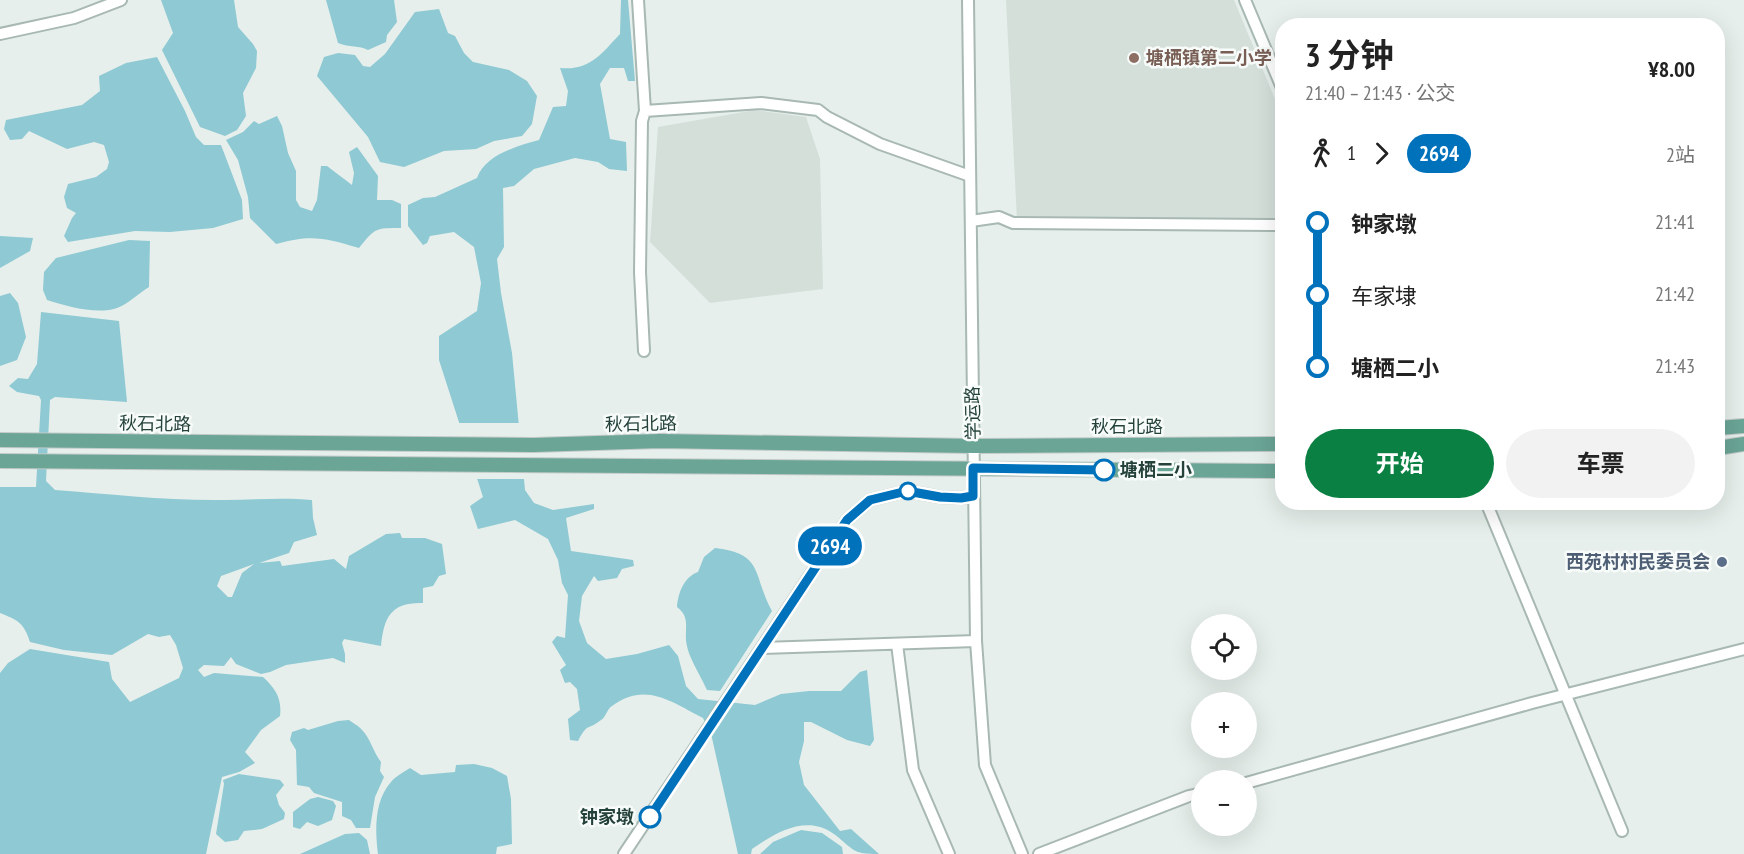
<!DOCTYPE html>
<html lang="zh">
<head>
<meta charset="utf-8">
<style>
  :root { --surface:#fff; --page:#f2f2f2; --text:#222; --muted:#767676; --accent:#0b8043 }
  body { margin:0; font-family:"PT Sans Narrow","Noto Sans SC",sans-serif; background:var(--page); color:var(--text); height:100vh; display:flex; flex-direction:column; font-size:22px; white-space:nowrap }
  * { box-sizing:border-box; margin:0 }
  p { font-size:20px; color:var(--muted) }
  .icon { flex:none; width:33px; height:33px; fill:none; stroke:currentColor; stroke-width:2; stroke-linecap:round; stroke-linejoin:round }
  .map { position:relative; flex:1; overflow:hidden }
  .sheet { position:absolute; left:1275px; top:18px; width:450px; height:492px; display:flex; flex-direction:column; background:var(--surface); border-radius:24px; box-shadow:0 6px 24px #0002 }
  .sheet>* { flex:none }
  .badge { padding:0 12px; border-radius:20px; font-size:21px; line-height:39px }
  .buttons { position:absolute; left:1191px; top:614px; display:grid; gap:12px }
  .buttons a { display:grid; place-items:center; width:66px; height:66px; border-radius:50%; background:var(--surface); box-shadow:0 6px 24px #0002; font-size:30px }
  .map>.badge { position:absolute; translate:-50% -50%; box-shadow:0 0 0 3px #fff }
  .legs { display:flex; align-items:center; gap:9px; height:66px; padding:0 30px; font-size:20px }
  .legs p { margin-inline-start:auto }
  .head { display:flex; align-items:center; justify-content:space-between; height:102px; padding:0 30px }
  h1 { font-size:33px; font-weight:700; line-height:45px }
  .button { display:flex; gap:12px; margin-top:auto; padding:12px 30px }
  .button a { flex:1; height:69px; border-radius:36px; background:var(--accent); color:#fff; font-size:24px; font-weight:700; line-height:69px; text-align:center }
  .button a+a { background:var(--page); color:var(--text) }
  ul { padding:0 30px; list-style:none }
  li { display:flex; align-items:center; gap:21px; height:72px; font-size:22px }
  li i { display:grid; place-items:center; width:9px; height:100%; margin:0 8px; background:currentColor }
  li i::after { content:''; width:15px; height:15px; margin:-8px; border:4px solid; border-radius:50%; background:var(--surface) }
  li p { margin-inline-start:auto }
  li:first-child i { background:linear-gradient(#0000 50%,currentColor 0) }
  li:last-child i { background:linear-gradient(currentColor 50%,#0000 0) }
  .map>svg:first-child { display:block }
  .built { fill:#d4dfda }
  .water { fill:#8ec9d4; fill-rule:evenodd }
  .pier { fill:#e6efeb }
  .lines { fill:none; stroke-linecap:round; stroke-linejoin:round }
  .minor-casing { stroke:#a8b8b2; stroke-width:14 }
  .major-casing { stroke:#c2cac8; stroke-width:16 }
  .minor { stroke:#fff; stroke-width:10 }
  .major { stroke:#6aa596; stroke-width:14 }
  .line-1-casing { stroke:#fff; stroke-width:14 }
  .line-1 { stroke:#0072bc; stroke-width:9 }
  .education-dot { fill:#8d6e63; stroke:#f7fbf9; stroke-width:2 }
  .stop-1-dot { fill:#fff; stroke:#0072bc; stroke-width:3 }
  .service-dot { fill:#5c6f8a; stroke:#f7fbf9; stroke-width:2 }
  .labels { text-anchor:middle; stroke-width:5; stroke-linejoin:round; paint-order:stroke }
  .education-label { font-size:18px; font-weight:bold; fill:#785e54; stroke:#f7fbf9; text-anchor:start }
  .street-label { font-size:18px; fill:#24423a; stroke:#f7fbf9 }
  .stop-label { font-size:18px; font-weight:bold; fill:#24423a; stroke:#f7fbf9; text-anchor:start }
  .service-label { font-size:18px; font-weight:bold; fill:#4e5e75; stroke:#f7fbf9; text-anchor:end }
</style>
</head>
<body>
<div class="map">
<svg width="1744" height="854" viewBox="0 0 1744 854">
  <rect width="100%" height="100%" fill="#e6efeb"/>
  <!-- built -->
  <path class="built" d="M1006 0H1234L1282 116V222L1017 221Z
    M755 110 806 117 820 159 823 289 710 303 650 242 658 127Z"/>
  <!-- water -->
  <path class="water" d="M161 0H234L238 27 253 44 257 51 256 68 243 93 246 116 237 130 225 136 200 127 162 50 173 33Z
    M326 0H394L397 22 387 35 386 42 368 50C359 45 350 48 338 43Z
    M621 0H628L635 81H628L624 68H610L600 84 610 139 626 142 627 171 609 169 598 162 575 158 534 169 514 186 503 188 504 247 497 259 501 293 512 353 525 490 534 503 553 510 594 504V509L566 518 571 551 633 560 634 566 622 569 617 578 598 581 594 576 582 596 579 621 587 643 606 659 637 654 669 645 678 656 686 686 698 699 755 705 781 694 809 691H841L860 672 867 670 874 740 870 746 847 740 811 722H804V741L799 762 804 785 840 831 851 829 879 854C851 854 855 850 834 834 807 814 776 832 752 849L751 854H738L712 738 703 718C672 702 645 681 612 706 607 709 606 717 601 720 587 731 588 722 578 741L570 740 568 719 580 710 577 689 570 682 565 683 560 670 566 665 552 642 557 636 565 638 568 595 562 583 558 560 548 539 515 520 478 529 470 506 483 497 439 360V336L477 311 481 283 474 247 454 232 430 236 427 243 423 245 408 226V205L423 198 435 197 477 178C485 155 517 146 539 140L553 107 566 106 568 91 560 68C590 71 601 54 620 34Z
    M439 9 448 33 455 36 464 53 473 62 509 70 527 81 537 96 532 124 522 136 494 141 476 149 444 151 404 167 380 162 368 137 317 76 324 57 338 53 355 55 363 66 370 67 385 54 415 12Z
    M157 57 185 111 196 137 204 145H221L242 200 243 219 213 228 170 232 135 231 68 242 64 236 72 218 76 213 67 208 64 197 68 184 96 177 107 169 109 162 104 145 94 142 67 149 29 131 22 139 10 140 4 129 6 120 82 105 100 91 99 76 126 63Z
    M277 116 282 126 288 153 296 171V200L300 207 312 211 317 200 321 166H327L352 185 354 173 349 152 357 147 378 176 377 200H392L401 204V228C375 228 375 228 359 248 326 238 311 234 276 244L250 218 248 197 238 160 226 140 243 132 254 121 259 124Z
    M0 236 33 238 30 251 0 268Z
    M129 240 150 241 149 287C139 293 128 304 117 308 97 315 66 306 47 300L43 290 44 272 56 258Z
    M10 293 18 303 26 337 17 360 0 366V296Z
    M41 312 119 321 127 402 55 397 50 400 46 481 55 490C111 494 168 501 225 500 254 500 282 497 312 500L313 518 317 535 294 542 289 553 259 563 280 561 282 566 334 559 346 569 349 556 386 534 400 533 402 538H425L442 544 446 574 439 576 433 586 423 588V603C391 602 384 617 381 646L344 639 342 643 345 654V663L333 658 286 665 270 672 261 674 236 664 231 657 224 666 204 665 198 670 204 677 214 673 263 677C276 689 282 699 280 716L261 730 245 752 255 763 239 772 222 777 206 854H0V673L8 663 30 649 109 662 112 679 130 702 179 678 183 668 176 645 170 635 159 637 148 634 112 655 64 650 30 642C24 623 18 620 0 613V487H36L41 400 39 396 17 392 9 386 18 378 28 379 37 364ZM254 564 242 573 232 597H228L217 586 221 576Z
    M715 548C765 554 752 575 772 611L720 691 707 690C702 678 689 658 687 646 683 631 692 618 677 607 678 593 684 577 698 572L704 557Z
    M349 720C353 723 359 726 362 730 371 739 373 752 381 762L380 771 384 777 375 797 370 828H356L351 820 342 816V802L314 793 309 787 297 785 296 750 290 740 292 732 304 728 308 730 338 721Z
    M474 764 492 768 507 776 511 799 512 844 497 847 496 854H378C375 831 374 801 391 782 396 776 404 772 410 768L421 775 455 772 456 765Z
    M239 774 280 780 284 785 276 795 279 805 285 813 284 819 262 829 244 831 238 840 225 842 216 834 224 784 223 780Z
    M318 797 333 801 336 806 332 820 318 826 307 822 300 829 293 827V812L310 799Z
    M801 830 822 833 842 847 843 854H760L773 842Z
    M359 833 367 840 370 854H300L345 834Z"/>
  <!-- pier -->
  <path class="pier" d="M456 423H521L527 479H474Z"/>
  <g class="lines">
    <!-- minor casing -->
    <g class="minor-casing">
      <path id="minor" d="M638 0 645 111 642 121 640 272 644 351
        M968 0 976 641 985 765 1022 854
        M1245 0 1282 88
        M0 34 74 18 121 0
        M645 111 761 103 818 110 827 117 880 144 970 176
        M971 221 999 217 1013 223 1282 225
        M1486 502 1622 831
        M897 644 913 770 949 854
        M762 648 976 641
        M1246 783 1532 703 1744 649
        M624 854 847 520 870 500 907 491 940 497 961 498 973 496
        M1039 854 1189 796 1202 793"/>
    </g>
    <!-- major casing -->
    <g class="major-casing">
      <path id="major" d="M1718 428 1744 426
        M0 440 534 445 660 441 974 446 1282 444
        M1718 448 1744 444
        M0 461 1282 471"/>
    </g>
    <!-- minor -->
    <use href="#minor" class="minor"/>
    <!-- major -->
    <use href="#major" class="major"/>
  </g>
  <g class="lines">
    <!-- line-1 casing -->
    <g class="line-1-casing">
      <path id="line-1" d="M650 817 847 520 870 500 907 491 940 497 961 498 973 496V468L1104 470"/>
    </g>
    <!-- line-1 -->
    <use href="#line-1" class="line-1"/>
  </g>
  <!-- markers -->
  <circle class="education-dot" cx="1134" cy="58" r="6"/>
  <g class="stop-1-dot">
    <circle cx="1104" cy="470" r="10"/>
    <circle cx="908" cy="491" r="8"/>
    <circle cx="650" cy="817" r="10"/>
  </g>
  <circle class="service-dot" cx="1722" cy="562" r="6"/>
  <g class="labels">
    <!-- education labels -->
    <g class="education-label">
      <text x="1146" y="64">塘栖镇第二小学</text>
    </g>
    <!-- street labels -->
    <g class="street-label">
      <text transform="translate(973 413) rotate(-91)" y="6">学运路</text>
      <text transform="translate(155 424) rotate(1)" y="6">秋石北路</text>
      <text transform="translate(641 424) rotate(-1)" y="6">秋石北路</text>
      <text x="1127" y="433">秋石北路</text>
    </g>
    <!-- stop labels -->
    <g class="stop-label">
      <text x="1120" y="476">塘栖二小</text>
      <text x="634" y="823" text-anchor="end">钟家墩</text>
    </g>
    <!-- service labels -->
    <g class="service-label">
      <text x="1710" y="568">西苑村村民委员会</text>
    </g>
  </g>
</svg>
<div class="buttons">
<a><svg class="icon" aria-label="locate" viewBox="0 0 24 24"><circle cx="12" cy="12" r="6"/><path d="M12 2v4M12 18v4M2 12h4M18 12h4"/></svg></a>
<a>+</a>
<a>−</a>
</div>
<b class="badge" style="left:830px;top:546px;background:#0072bc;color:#fff">2694</b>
<section class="sheet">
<div class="head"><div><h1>3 分钟</h1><p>21:40 – 21:43 · 公交</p></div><b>¥8.00</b></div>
<div class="legs"><svg class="icon" aria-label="walk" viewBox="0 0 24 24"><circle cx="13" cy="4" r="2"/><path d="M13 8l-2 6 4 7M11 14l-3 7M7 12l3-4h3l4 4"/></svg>1<svg class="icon" aria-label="forward" viewBox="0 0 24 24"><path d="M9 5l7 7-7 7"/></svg><b class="badge" style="background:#0072bc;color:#fff">2694</b><p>2站</p></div>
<ul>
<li><i style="color:#0072bc"></i><b>钟家墩</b><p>21:41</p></li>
<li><i style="color:#0072bc"></i><span>车家埭</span><p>21:42</p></li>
<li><i style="color:#0072bc"></i><b>塘栖二小</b><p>21:43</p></li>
</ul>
<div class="button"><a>开始</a><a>车票</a></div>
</section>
</div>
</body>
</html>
